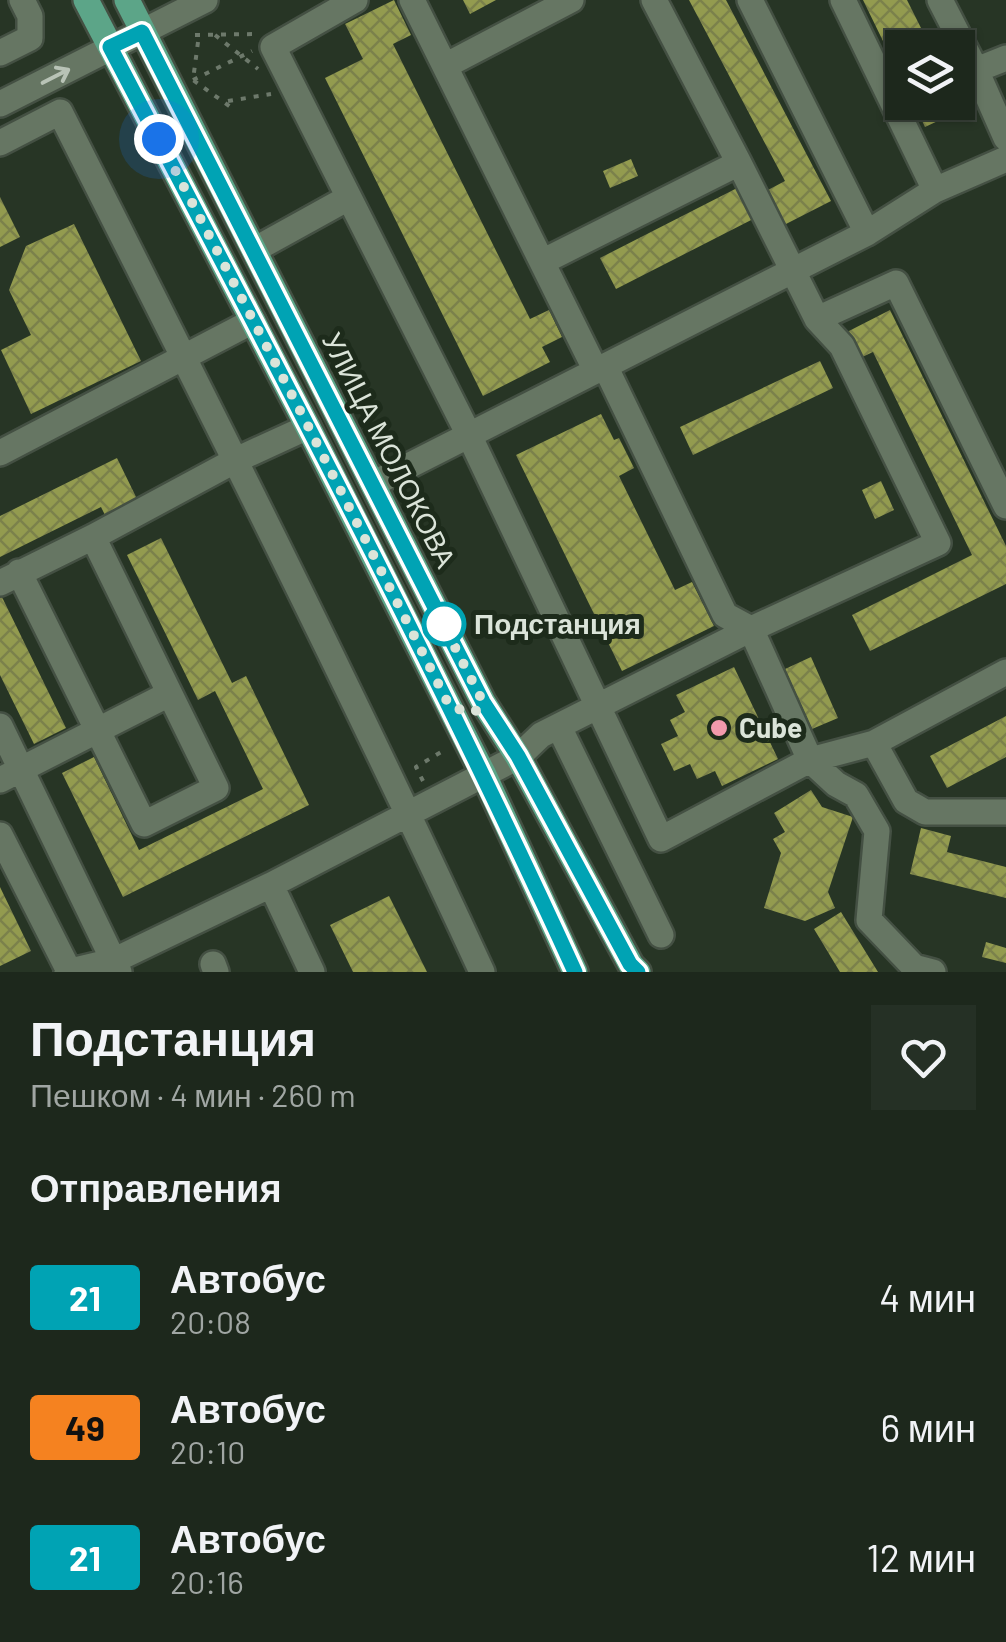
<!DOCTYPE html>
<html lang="ru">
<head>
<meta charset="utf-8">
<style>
  :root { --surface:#1d281c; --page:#253025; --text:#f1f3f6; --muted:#a0a6a3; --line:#3b443b }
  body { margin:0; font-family:Barlow,sans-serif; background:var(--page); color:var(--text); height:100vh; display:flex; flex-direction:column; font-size:38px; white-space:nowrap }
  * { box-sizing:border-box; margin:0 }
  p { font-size:32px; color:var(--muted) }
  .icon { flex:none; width:55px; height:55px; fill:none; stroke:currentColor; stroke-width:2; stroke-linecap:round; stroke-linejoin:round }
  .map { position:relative; height:972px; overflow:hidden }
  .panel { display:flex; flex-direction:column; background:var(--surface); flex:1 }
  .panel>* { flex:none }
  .badge { padding:0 20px; border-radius:8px; font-size:35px; line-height:65px }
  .tools { position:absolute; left:885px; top:30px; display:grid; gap:20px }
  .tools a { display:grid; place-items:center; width:90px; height:90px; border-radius:0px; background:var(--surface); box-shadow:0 2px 8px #0004,0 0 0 2px var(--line); font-size:50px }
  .you { position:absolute; width:50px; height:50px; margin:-25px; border:8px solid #fff; border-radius:50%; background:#1a73e8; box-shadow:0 0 0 15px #1a73e833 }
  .map>.badge { position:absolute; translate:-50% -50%; box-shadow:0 0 0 5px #fff }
  h2 { padding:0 30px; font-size:38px; line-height:90px }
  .round { display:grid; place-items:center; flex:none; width:105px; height:105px; border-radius:0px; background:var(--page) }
  .summary { display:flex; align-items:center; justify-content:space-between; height:170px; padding:0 30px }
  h1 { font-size:48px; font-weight:700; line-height:75px }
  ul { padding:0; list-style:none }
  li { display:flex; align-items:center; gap:30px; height:130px; padding:0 30px }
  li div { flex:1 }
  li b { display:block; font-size:38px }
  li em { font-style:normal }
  li .badge { min-width:110px; font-weight:700; text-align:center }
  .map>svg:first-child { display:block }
  .building { fill:url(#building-cross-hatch) }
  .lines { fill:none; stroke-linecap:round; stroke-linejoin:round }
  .minor-casing { stroke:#445043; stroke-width:30 }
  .major-casing { stroke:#445043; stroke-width:30 }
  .path { stroke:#6d796b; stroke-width:4; stroke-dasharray:5 8; stroke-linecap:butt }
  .minor { stroke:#667663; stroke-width:25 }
  .major { stroke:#5ca588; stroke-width:25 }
  .oneway { stroke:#b8c3b6 }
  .line-casing { stroke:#fff; stroke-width:22 }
  .line { stroke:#00a3b4; stroke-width:15 }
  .walk { stroke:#dbe4d9; stroke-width:10; stroke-dasharray:0 18 }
  .stop-dot { fill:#fff; stroke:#00a3b4; stroke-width:5 }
  .poi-dot { fill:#f29aac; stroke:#1d2b1b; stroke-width:4 }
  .labels { text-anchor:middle; stroke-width:10; stroke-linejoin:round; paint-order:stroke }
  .street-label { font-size:28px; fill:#dbe4d9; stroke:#1d2b1b }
  .stop-label { font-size:28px; font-weight:bold; fill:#dbe4d9; stroke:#1d2b1b; text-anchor:start }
  .poi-label { font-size:28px; font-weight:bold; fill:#dbe4d9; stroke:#1d2b1b; text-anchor:start }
</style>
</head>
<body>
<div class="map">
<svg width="1006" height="972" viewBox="0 0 1006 972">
  <defs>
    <pattern id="building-cross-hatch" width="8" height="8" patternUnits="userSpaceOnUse" patternTransform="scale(2.5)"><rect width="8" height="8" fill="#939b4f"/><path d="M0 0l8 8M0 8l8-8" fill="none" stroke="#7b814b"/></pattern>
  </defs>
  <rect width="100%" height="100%" fill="#273525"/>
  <!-- building -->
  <path class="building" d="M394 0 411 35 393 44 530 319 549 310 562 337 542 347 550 362 483 396 325 78 363 59 345 24Z
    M463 0H496L470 14Z
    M689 0H726L831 201 784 225 766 191 785 181Z
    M863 0H907L931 48H902V80Z
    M958 75 972 105 925 127 913 102H958Z
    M631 159 638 176 610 188 603 171Z
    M743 185 759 216 616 289 600 258Z
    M0 197 20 237 0 247Z
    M74 224 141 361 31 414 1 350 31 335 9 290 26 246Z
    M890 310 1006 546V584L870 651 852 615 972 555 873 352 858 359 845 333Z
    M820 361 833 388 693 455 680 427Z
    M601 414 614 440 619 438 634 468 619 476 675 590 692 582 714 626 622 671 516 455Z
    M117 458 138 501 106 517 101 507 0 557V516Z
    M881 481 894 510 875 519 862 490Z
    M161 538 232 683 246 676 309 805 123 897 62 773 94 757 139 850 263 789 215 691 198 700 127 555Z
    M0 593 66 728 34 744 0 675Z
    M811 657 838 718 812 729 785 669Z
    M734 667 778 759 722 786 715 771 697 779 690 764 674 771 661 744 678 736 670 720 685 712 676 695Z
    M1006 716V757L947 788 930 756Z
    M811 790 822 807 853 817 828 892 835 908 805 921 764 908 781 853 773 839 785 832 774 813Z
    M921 828 951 836 947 852 1006 867V898L910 874Z
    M0 887 31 951 0 966Z
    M389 896 427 972H353L330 925Z
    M841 912 878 972H840L814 929Z
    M986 942 1006 948V963L982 957Z"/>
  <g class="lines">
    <!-- minor casing -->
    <g class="minor-casing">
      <path id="minor" d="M355 0 273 47 469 435 661 839 810 760 874 743 1006 672
        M412 0 596 371
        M750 0 867 233
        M843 0 935 190
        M940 0 976 70 1006 138
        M0 53 30 38V16L22 0
        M445 66 571 0
        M976 70 1006 58
        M0 104 205 0
        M0 143 60 112C204 397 348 682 482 972
        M739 163 817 319 896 283 1006 506
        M254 250 348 198
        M542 262 739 163 654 0
        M605 366 725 615 751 629 810 760 836 784 856 795 877 831 869 920 914 967 933 972
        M0 453 253 321
        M373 484 867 233 935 190 1006 159
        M19 572 144 824 216 788 93 537
        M0 583 93 537 236 460 308 427
        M0 726 119 972
        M559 727 661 935
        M874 743 906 801 925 812H1006
        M0 780 169 694
        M0 835 69 971
        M271 885 312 972
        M213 964 216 972
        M67 972 113 961 271 885 518 757 541 735 751 629 938 543 842 346 817 319"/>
    </g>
    <!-- major casing -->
    <g class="major-casing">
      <path id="major" d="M86 0 308 427 484 775 575 972
        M127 0 483 702 518 757 631 965 638 972"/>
    </g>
    <!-- path -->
    <path class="path" d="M195 35 255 34
      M215 35 258 69
      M198 42 193 80 232 108
      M193 80 252 51
      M228 101 271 94
      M423 781 416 767 441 752"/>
    <!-- minor -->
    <use href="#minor" class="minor"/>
    <!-- major -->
    <use href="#major" class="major"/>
  </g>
  <!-- one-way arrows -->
  <defs><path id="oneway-shaft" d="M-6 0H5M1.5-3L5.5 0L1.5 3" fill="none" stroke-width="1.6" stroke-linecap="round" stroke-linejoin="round" transform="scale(2.5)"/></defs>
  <use class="oneway" href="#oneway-shaft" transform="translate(56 76) rotate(-27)"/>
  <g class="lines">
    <!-- line casing -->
    <g class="line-casing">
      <path id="line" d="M575 972C432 658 270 353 110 47L142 32 483 702 518 756 630 964 638 972"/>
    </g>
    <!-- line -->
    <use href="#line" class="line"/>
    <!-- walk -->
    <path class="walk" d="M159 139 308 426 450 707 474 713 483 702 440 618 444 624"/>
  </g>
  <!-- markers -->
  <circle class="stop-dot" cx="444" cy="624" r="20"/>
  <circle class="poi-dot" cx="719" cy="728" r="10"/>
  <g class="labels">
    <!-- street labels -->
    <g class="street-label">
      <text transform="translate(389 450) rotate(63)" y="10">УЛИЦА МОЛОКОВА</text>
    </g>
    <!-- stop labels -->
    <g class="stop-label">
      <text x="474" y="634">Подстанция</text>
    </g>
    <!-- poi labels -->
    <g class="poi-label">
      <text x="739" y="738">Cube</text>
    </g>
  </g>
</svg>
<div class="tools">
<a><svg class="icon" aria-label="layers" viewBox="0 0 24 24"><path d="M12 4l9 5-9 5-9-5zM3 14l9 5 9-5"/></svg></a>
</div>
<div class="you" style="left:159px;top:139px"></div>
</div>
<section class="panel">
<div class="summary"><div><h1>Подстанция</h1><p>Пешком · 4 мин · 260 m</p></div><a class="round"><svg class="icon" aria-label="heart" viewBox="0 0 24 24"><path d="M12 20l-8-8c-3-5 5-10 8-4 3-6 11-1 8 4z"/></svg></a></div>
<h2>Отправления</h2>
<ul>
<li><span class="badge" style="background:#00a3b4;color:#fff">21</span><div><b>Автобус</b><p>20:08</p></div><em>4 мин</em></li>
<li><span class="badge" style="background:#f58220;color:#111">49</span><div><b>Автобус</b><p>20:10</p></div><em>6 мин</em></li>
<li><span class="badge" style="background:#00a3b4;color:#fff">21</span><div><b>Автобус</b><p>20:16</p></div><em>12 мин</em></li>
</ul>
</section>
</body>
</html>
